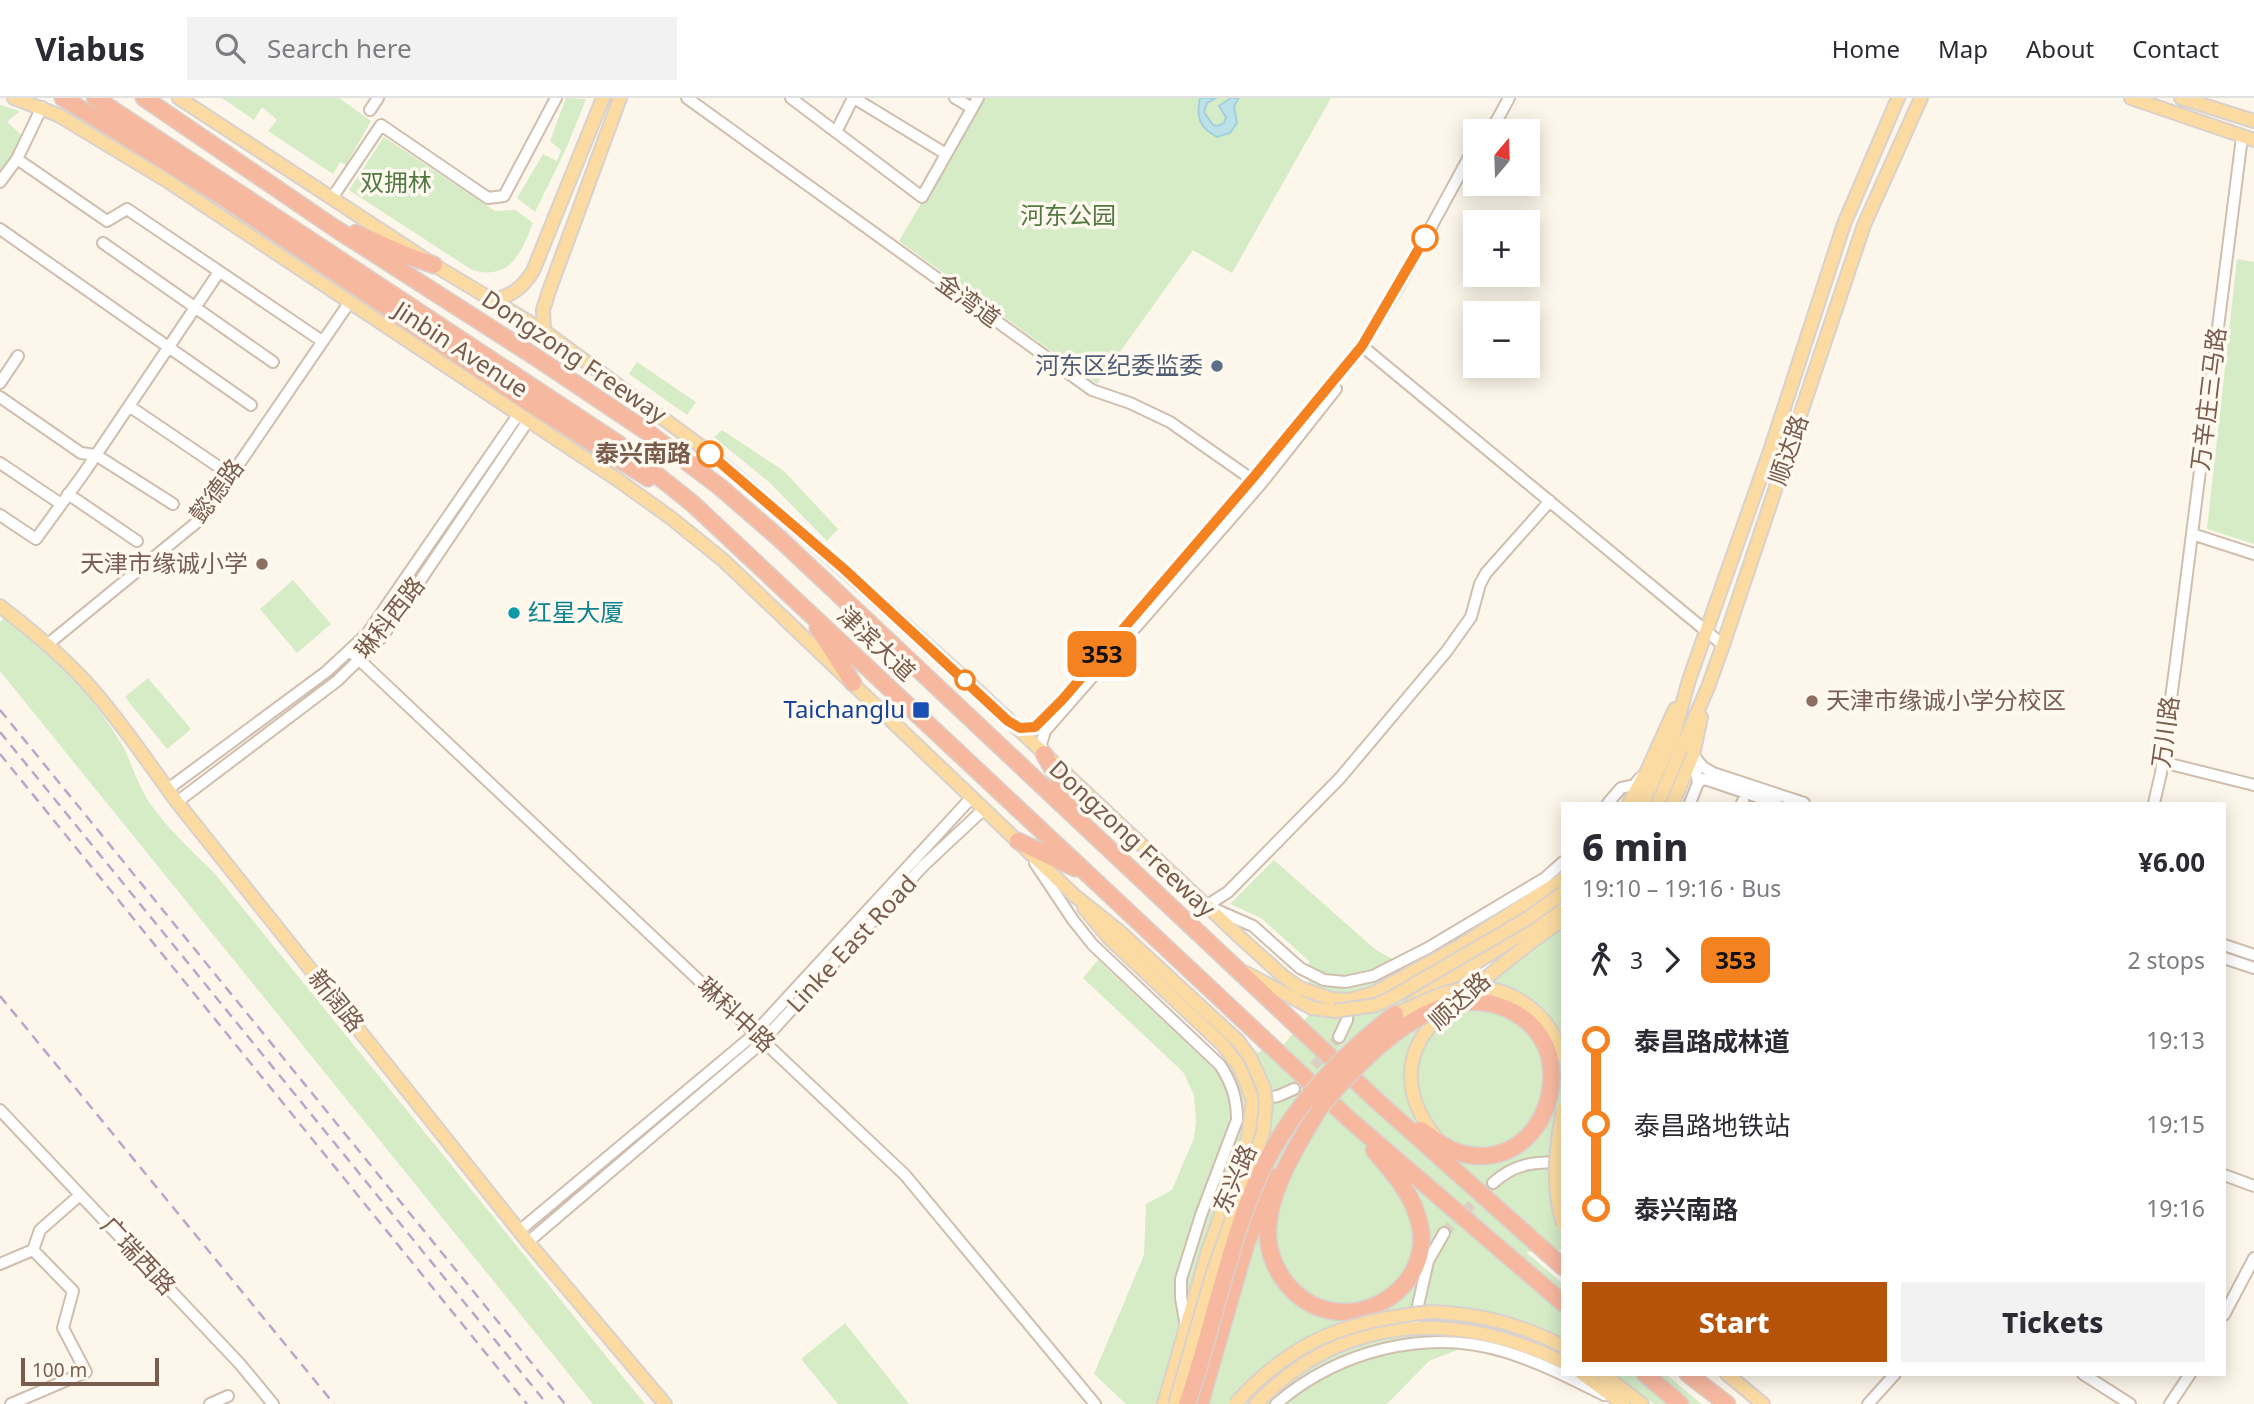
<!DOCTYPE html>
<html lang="en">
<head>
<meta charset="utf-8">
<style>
  :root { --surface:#fff; --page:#f2f2f3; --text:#2b2b33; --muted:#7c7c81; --line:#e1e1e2; --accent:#b45309 }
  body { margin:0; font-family:"Noto Sans","Noto Sans SC",sans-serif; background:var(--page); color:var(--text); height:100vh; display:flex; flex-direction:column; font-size:26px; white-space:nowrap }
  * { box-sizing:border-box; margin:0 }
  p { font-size:23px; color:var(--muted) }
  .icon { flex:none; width:38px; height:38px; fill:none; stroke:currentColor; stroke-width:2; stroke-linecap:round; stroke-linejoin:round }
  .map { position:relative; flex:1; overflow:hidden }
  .sheet { position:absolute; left:1561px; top:704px; width:665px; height:574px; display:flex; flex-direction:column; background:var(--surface); border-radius:0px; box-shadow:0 4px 18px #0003 }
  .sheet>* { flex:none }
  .badge { padding:0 14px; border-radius:10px; font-size:24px; line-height:46px }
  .needle { width:46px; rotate:19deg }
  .controls { position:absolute; left:1463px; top:21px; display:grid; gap:14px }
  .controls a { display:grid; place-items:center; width:77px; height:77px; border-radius:0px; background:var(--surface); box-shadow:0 4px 18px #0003; font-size:35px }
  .scale { position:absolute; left:21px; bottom:18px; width:138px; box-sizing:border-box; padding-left:7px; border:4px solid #795c4c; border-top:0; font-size:19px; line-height:24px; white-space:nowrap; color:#795c4c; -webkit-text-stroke:5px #fff9f0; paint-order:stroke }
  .map>.badge { position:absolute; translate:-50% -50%; box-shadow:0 0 0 4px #fff }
  .legs { display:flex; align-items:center; gap:10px; height:77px; padding:0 21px; font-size:23px }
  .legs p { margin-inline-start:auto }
  .head { display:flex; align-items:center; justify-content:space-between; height:119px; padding:0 21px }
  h1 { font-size:38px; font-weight:800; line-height:52px }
  .cta { display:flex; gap:14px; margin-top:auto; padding:14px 21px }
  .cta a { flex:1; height:80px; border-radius:0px; background:var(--accent); color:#fff; font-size:28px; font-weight:800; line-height:80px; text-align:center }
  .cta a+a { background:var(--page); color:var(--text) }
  ul { padding:0 21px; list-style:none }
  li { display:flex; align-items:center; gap:24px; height:84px; font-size:26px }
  li i { display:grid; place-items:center; width:10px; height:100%; margin:0 9px; background:currentColor }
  li i::after { content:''; width:18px; height:18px; margin:-9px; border:5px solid; border-radius:50%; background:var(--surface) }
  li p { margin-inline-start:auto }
  li:first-child i { background:linear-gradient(#0000 50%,currentColor 0) }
  li:last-child i { background:linear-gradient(currentColor 50%,#0000 0) }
  header { display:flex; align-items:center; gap:42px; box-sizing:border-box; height:98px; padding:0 35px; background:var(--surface); border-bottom:2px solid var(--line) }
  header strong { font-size:33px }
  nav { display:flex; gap:38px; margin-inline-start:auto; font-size:24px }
  .search { width:490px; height:63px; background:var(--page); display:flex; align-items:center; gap:18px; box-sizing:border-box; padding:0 24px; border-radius:0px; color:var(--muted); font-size:26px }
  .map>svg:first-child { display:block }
  .green { fill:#d5ecc7 }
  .water { fill:#bde1e8; stroke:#a3d0da; stroke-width:2 }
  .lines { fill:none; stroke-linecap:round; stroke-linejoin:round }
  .minor-tunnel { stroke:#dcd0c2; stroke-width:10; stroke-dasharray:10 5; stroke-linecap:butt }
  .minor-casing { stroke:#d0beae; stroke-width:14 }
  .major-casing { stroke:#d9d1cd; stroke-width:16 }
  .highway-casing { stroke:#d9d1cd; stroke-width:19 }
  .minor { stroke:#fff; stroke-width:10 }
  .major { stroke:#fbdba2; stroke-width:12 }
  .highway { stroke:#f7b8a0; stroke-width:16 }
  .rail { stroke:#b9a6c8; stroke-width:2.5; stroke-dasharray:10 7; stroke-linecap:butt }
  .major-bridge-casing { stroke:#d9d1cd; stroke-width:16; stroke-linecap:butt }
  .highway-bridge-casing { stroke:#d9d1cd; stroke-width:19; stroke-linecap:butt }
  .major-bridge { stroke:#fbdba2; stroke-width:12 }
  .highway-bridge { stroke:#f7b8a0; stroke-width:16 }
  .line-1-casing { stroke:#fff; stroke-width:16 }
  .line-1 { stroke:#f58220; stroke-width:10 }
  .stop-1-dot { fill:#fff; stroke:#f58220; stroke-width:3.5 }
  .service-dot { fill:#5c6f8a; stroke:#fff9f0; stroke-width:2.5 }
  .education-dot { fill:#8d6e63; stroke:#fff9f0; stroke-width:2.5 }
  .culture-dot { fill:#0f9aa8; stroke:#fff9f0; stroke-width:2.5 }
  .transit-dot { fill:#1a4fb4; stroke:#fff9f0; stroke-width:2.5 }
  .labels { text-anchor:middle; stroke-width:7; stroke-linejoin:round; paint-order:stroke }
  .park-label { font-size:24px; fill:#507941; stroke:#fff9f0 }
  .street-label { font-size:24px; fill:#795c4c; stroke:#fff9f0 }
  .service-label { font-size:24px; fill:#4e5e75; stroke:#fff9f0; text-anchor:end }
  .stop-label { font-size:24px; font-weight:bold; fill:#795c4c; stroke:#fff9f0; text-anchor:end }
  .education-label { font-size:24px; fill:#785e54; stroke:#fff9f0; text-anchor:end }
  .culture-label { font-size:24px; fill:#0d838f; stroke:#fff9f0; text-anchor:start }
  .transit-label { font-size:24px; fill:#164399; stroke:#fff9f0; text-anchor:end }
</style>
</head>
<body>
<header>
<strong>Viabus</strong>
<div class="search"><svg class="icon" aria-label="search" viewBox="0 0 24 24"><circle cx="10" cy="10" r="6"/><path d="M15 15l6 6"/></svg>Search here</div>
<nav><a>Home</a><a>Map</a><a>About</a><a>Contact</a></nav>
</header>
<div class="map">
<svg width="2254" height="1306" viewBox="0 0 2254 1306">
  <rect width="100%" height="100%" fill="#fdf6ea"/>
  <!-- green -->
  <path class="green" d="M222 0H339L371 23 346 67 340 64 333 76 268 33 277 22 262 9 254 22Z
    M566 0 586 1 566 51 535 114 517 100 543 56 557 63 561 52 550 43Z
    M983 0H1331L1232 175 1193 152 1097 286 899 143Z
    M0 7 20 13 7 24 24 39 0 73Z
    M384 39 495 113 515 112 533 125C521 154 511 183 472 172L349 92Z
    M2237 161 2254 164V446L2207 431Z
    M637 264 696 304 687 317 629 276Z
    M722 332 784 373 838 431 827 443 770 385 714 339Z
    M293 482 331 526 297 555 260 511Z
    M5 519C50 554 92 596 121 645 132 664 137 686 149 704 167 730 192 753 215 776L645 1306H593L0 573V524Z
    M148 580 191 631 167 651 125 599Z
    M1274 762 1376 852 1450 893 1540 845 1563 827V995L1550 1044 1549 1067 1553 1106 1563 1141V1152L1526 1154 1563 1186V1243L1527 1225 1429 1263 1387 1306H1126L1094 1276 1144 1157 1146 1106 1172 1092 1194 1040 1196 1023 1194 997 1183 974 1083 880 1098 862 1212 969 1284 946 1308 918 1309 863 1261 820 1230 806Z
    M845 1225 909 1306H838L801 1261Z
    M1613 1276H1666L1701 1306H1654Z"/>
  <!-- water -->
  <path class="water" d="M1200 0H1216L1207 5 1204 14 1213 27 1218 28 1224 25 1226 19 1219 8 1231 0H1239L1234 8 1237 25 1230 35 1217 39C1199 29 1196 19 1200 0Z"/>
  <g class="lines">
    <!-- minor-tunnel -->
    <path class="minor-tunnel" d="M1294 991 1339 939
      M1444 1135 1493 1085"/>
    <!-- minor casing -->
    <g class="minor-casing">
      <path id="minor" d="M687 0 1092 292 1130 305 1170 324 1257 385
        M791 0 922 99 978 0
        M854 0 946 56
        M955 0 972 10
        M42 9 17 61 107 123 127 111 322 243
        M370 12 378 0
        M1491 33 1509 0
        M836 34 853 0
        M0 84 17 61
        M332 100 381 27 488 100 504 98 556 0
        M0 131 251 307
        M103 145 273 264
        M1362 248 1723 547
        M0 285 18 258
        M0 299 81 355 96 357 173 406
        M129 308 216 367
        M0 365 61 406
        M68 396 137 443
        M0 417 36 441 84 375 219 174
        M2192 436 2254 456
        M48 546 202 420 349 205
        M350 553 905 1077 1095 1306
        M1015 627C1037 638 1050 615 1063 601L1253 381 1362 248 1400 186 1475 48
        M1044 656 1041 646 1045 633 1260 387 1336 291
        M1693 657 1703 669 1713 675 1804 705
        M2162 664 2254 687
        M1698 685 1703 681 1711 683 1776 705
        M168 691 326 574 367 536 518 317
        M177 704 337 583 382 539 528 323
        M1608 705 1621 690 1634 687 1640 680
        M1690 705 1698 685 1693 658
        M1742 705 1743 703
        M2154 705 2161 675 2176 563 2242 39
        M1035 765 1073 822 1093 847 1220 967C1232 985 1237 1001 1237 1022L1201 1117 1181 1181V1200L1186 1228
        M1206 808 1228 794 1340 680 1446 554 1471 519 1480 486 1486 475 1550 403
        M1212 810 1253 828 1300 870 1324 882 1345 884 1373 878 1428 850 1545 780 1563 764
        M2224 847 2254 857
        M2224 860 2254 870
        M1339 939 1347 922 1348 905
        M1260 1001 1278 998 1294 991
        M0 1012 240 1266 273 1306
        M2224 1077 2254 1088
        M1493 1085C1515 1065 1534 1064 1563 1064
        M519 1133 751 939 972 699
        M528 1144 759 947 923 768 984 711
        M0 1166 33 1152 40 1132 80 1097
        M2224 1217 2254 1160
        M1413 1230 1428 1163 1444 1135
        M2083 1276 2130 1306
        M11 1306 86 1274 63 1230 73 1193 33 1152
        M210 1306 228 1298
        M1276 1306C1338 1253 1426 1229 1506 1254 1541 1265 1572 1281 1604 1297
        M1868 1306 1895 1276
        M2170 1306 2190 1276"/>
    </g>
    <!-- major casing -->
    <g class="major-casing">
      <path id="major" d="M14 0 58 17 169 84 618 382 671 420 723 462 1075 798 1120 834 1238 943
        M179 0 434 167 544 233 710 355 844 472 965 581 1243 842 1284 879 1300 890 1332 901 1349 902 1374 895 1460 848 1563 781
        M2131 0 2254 42
        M2181 0 2254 23
        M496 202C515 195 522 190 533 173L603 0
        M544 233 543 212 549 193 620 0
        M0 508C30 531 59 555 85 583 119 621 147 663 177 704L528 1144 665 1306
        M1629 705 1647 673 1675 611
        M1643 705 1673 640 1689 582 1771 350 1844 126 1898 0
        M1658 705 1708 589 1723 547 1864 127 1921 0
        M1673 705 1693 657 1701 619
        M1084 810 1109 840 1223 947 1239 968 1253 1002 1248 1041 1208 1153 1164 1306
        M1246 875 1312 910 1335 913
        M1412 905 1563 810
        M1434 1037C1407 1002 1400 961 1433 925 1446 911 1463 900 1478 887 1506 863 1532 842 1563 822
        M1432 1214C1481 1216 1519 1226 1563 1248
        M1582 1276 1623 1306
        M1603 1276 1642 1306
        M1727 1276 1763 1306
        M1256 1306C1343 1215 1455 1212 1563 1264"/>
    </g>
    <!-- highway casing -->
    <g class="highway-casing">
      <path id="highway" d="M63 0 226 101 528 304 648 380
        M95 0 617 345 693 406 1350 1022 1563 1205
        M144 0 333 129 537 260 646 333 720 389 780 441 1376 1002 1563 1169
        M356 135 408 158 434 167
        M818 530 853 585
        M1044 656 1079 716
        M1018 743 1075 770
        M1320 1009C1299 1045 1270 1088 1268 1131 1267 1150 1274 1170 1286 1185 1340 1252 1446 1192 1416 1114 1408 1090 1389 1071 1374 1052
        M1421 1032C1436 1043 1450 1054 1469 1057 1527 1066 1561 1008 1549 957
        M1645 1276 1680 1306
        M1688 1276 1727 1306
        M1200 1306 1246 1146 1273 1079"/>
    </g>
    <!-- minor -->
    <use href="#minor" class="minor"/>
    <!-- major -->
    <use href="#major" class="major"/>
    <!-- highway -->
    <use href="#highway" class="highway"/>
    <!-- rail -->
    <path class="rail" d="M0 612 565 1306
      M0 634 547 1306
      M0 656 527 1306
      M0 898 334 1306"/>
    <!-- major-bridge casing -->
    <g class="major-bridge-casing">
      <path id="major-bridge" d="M1335 913 1376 907 1391 900 1525 822 1563 795
        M1395 916C1417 907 1439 895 1462 891 1508 883 1549 915 1563 957
        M1563 1011C1556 1050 1551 1087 1563 1126
        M1175 1306 1214 1171 1263 1035 1266 1006 1264 990 1250 959 1238 943
        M1235 1306C1292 1242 1348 1222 1432 1214"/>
    </g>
    <!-- highway-bridge casing -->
    <g class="highway-bridge-casing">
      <path id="highway-bridge" d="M1320 1009C1362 960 1436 879 1507 911 1528 920 1542 935 1549 957
        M1187 1306C1210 1240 1223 1172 1247 1107 1276 1027 1329 967 1395 916"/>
    </g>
    <!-- major-bridge -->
    <use href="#major-bridge" class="major-bridge"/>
    <!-- highway-bridge -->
    <use href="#highway-bridge" class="highway-bridge"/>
  </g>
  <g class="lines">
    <!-- line-1 casing -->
    <g class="line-1-casing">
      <path id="line-1" d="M710 356 844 471 1008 623 1020 630 1035 629 1063 601 1252 381 1362 248 1425 140"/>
    </g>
    <!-- line-1 -->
    <use href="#line-1" class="line-1"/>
  </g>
  <!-- markers -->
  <g class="stop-1-dot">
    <circle cx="1425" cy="140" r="12"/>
    <circle cx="710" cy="356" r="12"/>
    <circle cx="965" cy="582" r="9"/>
  </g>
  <circle class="service-dot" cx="1217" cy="268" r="7"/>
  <g class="education-dot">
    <circle cx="262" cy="466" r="7"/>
    <circle cx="1812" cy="603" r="7"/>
  </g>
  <circle class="culture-dot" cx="514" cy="515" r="7"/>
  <rect class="transit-dot" x="912" y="603" width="18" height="18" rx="3.5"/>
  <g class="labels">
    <!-- park labels -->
    <g class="park-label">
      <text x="396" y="93">双拥林</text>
      <text x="1068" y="126">河东公园</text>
    </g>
    <!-- street labels -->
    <g class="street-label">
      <text transform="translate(968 203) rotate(36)" y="8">金湾道</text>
      <text transform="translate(461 252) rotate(33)" y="8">Jinbin Avenue</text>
      <text transform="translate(574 259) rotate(34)" y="8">Dongzong Freeway</text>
      <text transform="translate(2209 301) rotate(-83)" y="8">万辛庄三马路</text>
      <text transform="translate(1789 352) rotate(-71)" y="8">顺达路</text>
      <text transform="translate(217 393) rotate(-53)" y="8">懿德路</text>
      <text transform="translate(390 520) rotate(-52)" y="8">琳科西路</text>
      <text transform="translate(876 546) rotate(43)" y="8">津滨大道</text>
      <text transform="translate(2166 634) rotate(-82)" y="8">万川路</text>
      <text transform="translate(1132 741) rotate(43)" y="8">Dongzong Freeway</text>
      <text transform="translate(852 846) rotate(-47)" y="8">Linke East Road</text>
      <text transform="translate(336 903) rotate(51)" y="8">新阔路</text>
      <text transform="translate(1460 903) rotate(-42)" y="8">顺达路</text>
      <text transform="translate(736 917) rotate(43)" y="8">琳科中路</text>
      <text transform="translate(1235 1081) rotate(-66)" y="8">东兴路</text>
      <text transform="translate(138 1158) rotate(47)" y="8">广瑞西路</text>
    </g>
    <!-- service labels -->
    <g class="service-label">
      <text x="1203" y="276">河东区纪委监委</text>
    </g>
    <!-- stop labels -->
    <g class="stop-label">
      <text x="691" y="364">泰兴南路</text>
    </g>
    <!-- education labels -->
    <g class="education-label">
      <text x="248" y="474">天津市缘诚小学</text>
      <text x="1826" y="611" text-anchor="start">天津市缘诚小学分校区</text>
    </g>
    <!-- culture labels -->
    <g class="culture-label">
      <text x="528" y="523">红星大厦</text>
    </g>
    <!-- transit labels -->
    <g class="transit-label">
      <text x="905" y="620">Taichanglu</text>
    </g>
  </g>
</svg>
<div class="controls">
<a><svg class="needle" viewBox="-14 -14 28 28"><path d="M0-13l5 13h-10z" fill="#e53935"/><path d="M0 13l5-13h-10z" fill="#7c7c81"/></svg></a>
<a>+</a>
<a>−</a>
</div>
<div class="scale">100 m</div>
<b class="badge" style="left:1102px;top:556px;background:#f58220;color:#111">353</b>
<section class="sheet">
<div class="head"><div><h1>6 min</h1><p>19:10 – 19:16 · Bus</p></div><b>¥6.00</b></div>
<div class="legs"><svg class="icon" aria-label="walk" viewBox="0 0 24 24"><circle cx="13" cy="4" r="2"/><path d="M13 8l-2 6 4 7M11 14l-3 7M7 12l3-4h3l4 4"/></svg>3<svg class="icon" aria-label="forward" viewBox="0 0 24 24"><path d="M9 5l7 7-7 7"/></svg><b class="badge" style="background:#f58220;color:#111">353</b><p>2 stops</p></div>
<ul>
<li><i style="color:#f58220"></i><b>泰昌路成林道</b><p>19:13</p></li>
<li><i style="color:#f58220"></i><span>泰昌路地铁站</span><p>19:15</p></li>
<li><i style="color:#f58220"></i><b>泰兴南路</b><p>19:16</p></li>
</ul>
<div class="cta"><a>Start</a><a>Tickets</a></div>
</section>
</div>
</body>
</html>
